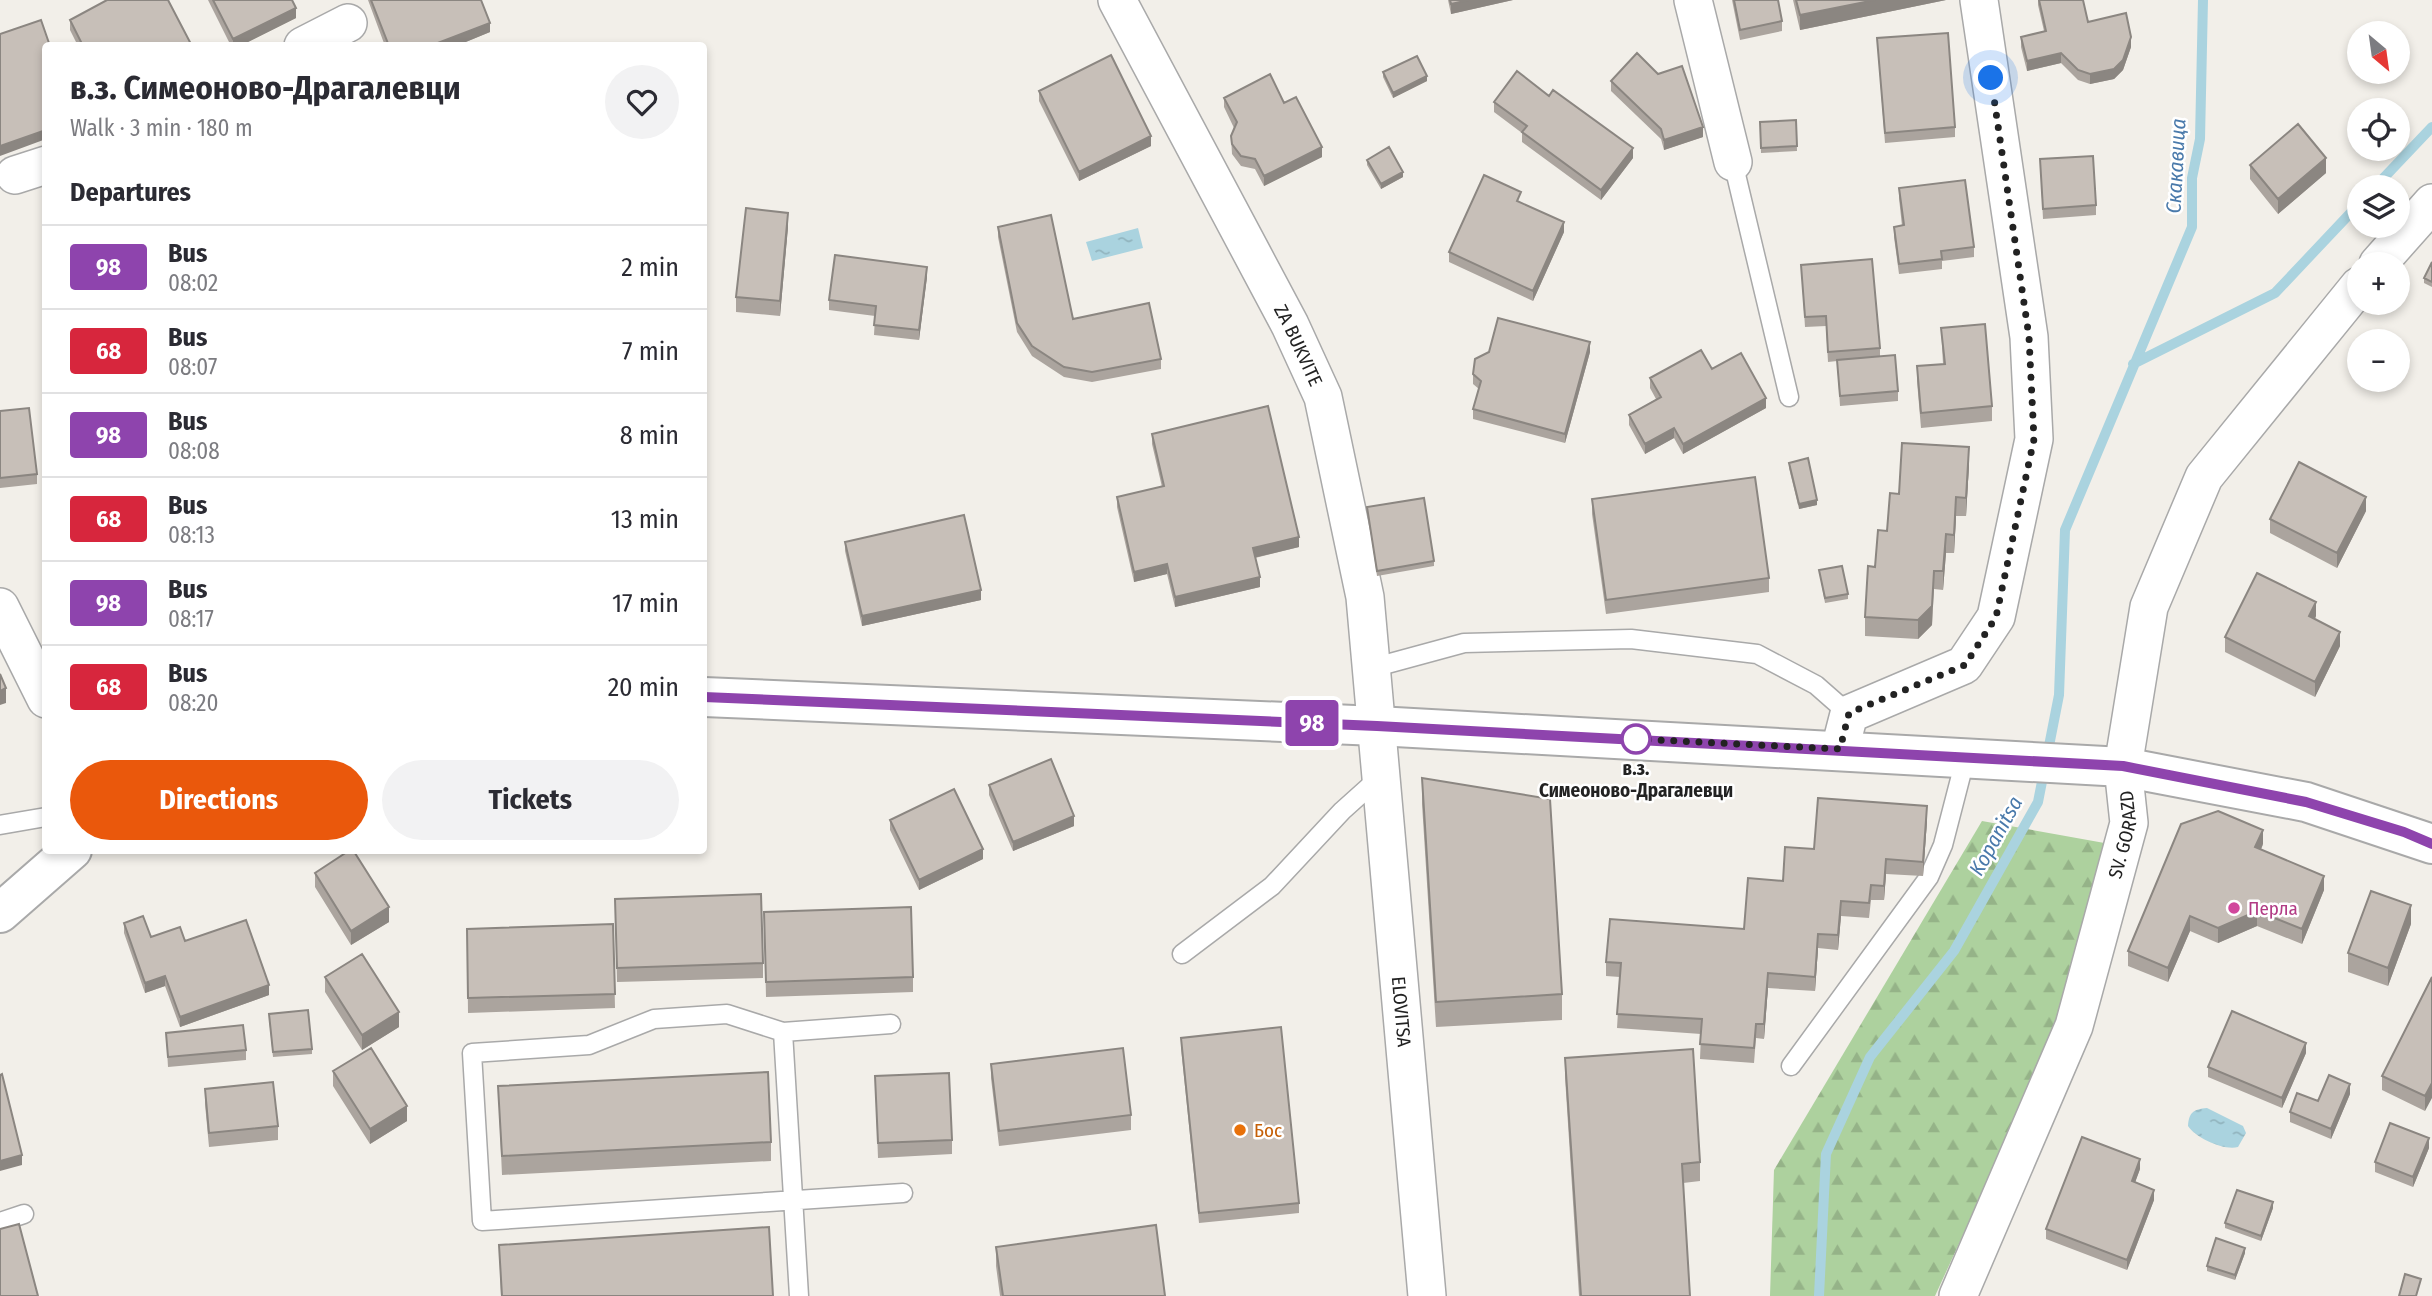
<!DOCTYPE html>
<html lang="en">
<head>
<meta charset="utf-8">
<style>
  :root { --surface:#fff; --page:#f2f2f3; --text:#2b2b33; --muted:#7c7c81; --line:#e1e1e2; --accent:#ea580c }
  body { margin:0; font-family:"Fira Sans Condensed",sans-serif; background:var(--page); color:var(--text); height:100vh; display:flex; flex-direction:column; font-size:26px; white-space:nowrap }
  * { box-sizing:border-box; margin:0 }
  p { font-size:23px; color:var(--muted) }
  .icon { flex:none; width:38px; height:38px; fill:none; stroke:currentColor; stroke-width:2; stroke-linecap:round; stroke-linejoin:round }
  .map { position:relative; flex:1; overflow:hidden }
  .sheet { position:absolute; left:42px; top:42px; width:665px; height:812px; display:flex; flex-direction:column; background:var(--surface); border-radius:7px; box-shadow:0 4px 10px #0003 }
  .sheet>* { flex:none }
  .badge { padding:0 14px; border-radius:5px; font-size:24px; line-height:46px }
  .needle { width:46px; rotate:151deg }
  .buttons { position:absolute; left:2347px; top:21px; display:grid; gap:14px }
  .buttons a { display:grid; place-items:center; width:63px; height:63px; border-radius:50%; background:var(--surface); box-shadow:0 4px 10px #0003; font-size:35px }
  .you { position:absolute; width:35px; height:35px; margin:-18px; border:5px solid #fff; border-radius:50%; background:#1a73e8; box-shadow:0 0 0 10px #1a73e833 }
  .map>.badge { position:absolute; translate:-50% -50%; box-shadow:0 0 0 4px #fff }
  h2 { padding:0 28px; font-size:26px; line-height:63px }
  .round { display:grid; place-items:center; flex:none; width:74px; height:74px; border-radius:37px; background:var(--page) }
  .head { display:flex; align-items:center; justify-content:space-between; height:119px; padding:0 28px }
  h1 { font-size:33px; font-weight:700; line-height:52px }
  .button { display:flex; gap:14px; margin-top:auto; padding:14px 28px }
  .button a { flex:1; height:80px; border-radius:42px; background:var(--accent); color:#fff; font-size:28px; font-weight:700; line-height:80px; text-align:center }
  .button a+a { background:var(--page); color:var(--text) }
  ul { padding:0; list-style:none }
  li { display:flex; align-items:center; gap:21px; height:84px; padding:0 28px; border-top:2px solid var(--line) }
  li div { flex:1 }
  li b { display:block; font-size:26px }
  li em { font-style:normal }
  li .badge { min-width:77px; font-weight:700; text-align:center }
  .map>svg:first-child { display:block }
  .forest { fill:url(#forest-firs) }
  .water { fill:url(#water-ripples) }
  .lines { fill:none; stroke-linecap:round; stroke-linejoin:round }
  .stream { stroke:#aad3df; stroke-width:10 }
  .service-casing { stroke:#a9a9a9; stroke-width:21 }
  .minor-casing { stroke:#a9a9a9; stroke-width:40 }
  .tertiary-casing { stroke:#a9a9a9; stroke-width:42 }
  .service { stroke:#fff; stroke-width:18 }
  .minor { stroke:#fff; stroke-width:37 }
  .tertiary { stroke:#fff; stroke-width:38 }
  .wall { fill:#aba49e }
  .shaded-wall { fill:#8b8681 }
  .building { fill:#c7bfb8; stroke:#8b8681; stroke-width:2 }
  .line-casing { stroke:#fff; stroke-width:16 }
  .line { stroke:#8e44ad; stroke-width:10 }
  .walk { stroke:#222; stroke-width:7; stroke-dasharray:0 12.6 }
  .stop-dot { fill:#fff; stroke:#8e44ad; stroke-width:3.5 }
  .hotel-dot { fill:#d1479c; stroke:#fff; stroke-width:2.5 }
  .food-dot { fill:#e8710a; stroke:#fff; stroke-width:2.5 }
  .labels { text-anchor:middle; stroke-width:5; stroke-linejoin:round; paint-order:stroke }
  .street-label { font-size:19px; fill:#222; stroke:#fff }
  .stop-label { font-size:19px; font-weight:bold; fill:#222; stroke:#fff }
  .hotel-label { font-size:19px; fill:#b23c85; stroke:#fff; text-anchor:start }
  .food-label { font-size:19px; fill:#c56008; stroke:#fff; text-anchor:start }
  .water-label { font-size:21px; font-style:italic; fill:#4a7aab; stroke:#fff }
</style>
</head>
<body>
<div class="map">
<svg width="2432" height="1296" viewBox="0 0 2432 1296">
  <defs>
    <pattern id="forest-firs" width="22" height="20" patternUnits="userSpaceOnUse" patternTransform="scale(1.75)"><rect width="22" height="20" fill="#add19e"/><path d="M5 1l3.5 6h-7zM16 11l3.5 6h-7z" fill="#95b388"/></pattern>
    <pattern id="water-ripples" width="26" height="14" patternUnits="userSpaceOnUse" patternTransform="scale(1.75)"><rect width="26" height="14" fill="#aad3df"/><path d="M2 4q2-2 4 0t4 0M15 11q2-2 4 0t4 0" fill="none" stroke="#92b5bf"/></pattern>
  </defs>
  <rect width="100%" height="100%" fill="#f2efe9"/>
  <!-- forest -->
  <path class="forest" d="M1982 821 2110 844 2063 1017 1935 1296H1770L1774 1170Z"/>
  <!-- water -->
  <path class="water" d="M1138 228 1143 248 1092 261 1086 242Z
    M2207 1108 2243 1126 2246 1133 2238 1147C2224 1151 2196 1138 2188 1126 2189 1113 2193 1109 2207 1108Z"/>
  <g class="lines">
    <!-- stream -->
    <path class="stream" d="M2375 187 2432 127
      M2133 364 2275 293 2359 204
      M1819 1296 1826 1154 1870 1057 1954 951 2038 802 2059 695 2065 530 2192 227V178L2200 139 2203 0"/>
    <!-- service casing -->
    <g class="service-casing">
      <path id="service" d="M1733 162 1789 397
        M1372 668 1464 643 1631 639 1757 654 1816 685 1849 714
        M0 825 46 817
        M1182 954 1272 886 1342 811 1381 776
        M783 1032 891 1024
        M1791 1066 1929 877 1943 845 1966 756
        M0 1222 24 1214
        M799 1296 783 1032 727 1014 654 1019 589 1045 472 1053 482 1221 903 1193"/>
    </g>
    <!-- minor casing -->
    <g class="minor-casing">
      <g id="minor">
        <path id="s1" d="M1117 0 1290 325 1323 397 1365 597 1427 1296"/>
        <path d="M1693 0 1733 162"/>
        <path d="M303 46 348 23"/>
        <path d="M15 175 46 165"/>
        <path d="M2378 264 2432 203"/>
        <path d="M0 607 46 699"/>
        <path d="M1840 749 1849 714 1964 665 1996 617 2034 439 2029 337 1979 0"/>
        <path id="s2" d="M1958 1296 2074 1026 2129 823 2123 767 2149 607 2204 477 2359 286"/>
      </g>
    </g>
    <!-- tertiary casing -->
    <g class="tertiary-casing">
      <path id="tertiary" d="M704 697 1377 726 2123 767 2306 802 2432 844
        M0 913 72 850"/>
    </g>
    <!-- service -->
    <use href="#service" class="service"/>
    <!-- minor -->
    <use href="#minor" class="minor"/>
    <!-- tertiary -->
    <use href="#tertiary" class="tertiary"/>
  </g>
  <!-- wall -->
  <path class="wall" d="M208 0H292L296 18 240 46H231Z
    M368 0H481L490 32 456 46H385Z
    M1448 0H1513L1451 14Z
    M1732 0H1778L1782 21V31L1740 40Z
    M1793 0H1946L1800 30Z
    M2038 0H2083L2088 22 2131 47 2123 70 2114 79 2090 84 2078 80 2061 63 2027 71 2021 47V37L2044 31 2038 5Z
    M70 20 192 46H78L70 30Z
    M1877 38 1955 127V137L1885 143Z
    M1383 72 1427 81 1393 98 1383 77Z
    M1658 74 1703 137 1664 150 1661 139 1611 91V81Z
    M1039 91 1151 146 1079 181 1039 101Z
    M1549 96 1633 158 1601 200 1522 142V133L1494 112V102Z
    M1224 98 1284 103 1322 157 1264 186 1255 169 1241 166 1232 154 1231 136 1234 128 1224 107Z
    M1796 120 1797 151 1761 153 1760 122Z
    M2040 159 2096 205V215L2043 219Z
    M1367 160 1403 177 1381 189 1367 165Z
    M2250 165 2326 173 2278 214 2250 179Z
    M1899 188 1974 247V257L1942 261V269L1899 274 1894 237V227L1902 226 1899 198Z
    M1521 203 1564 232 1533 301 1449 262V252Z
    M788 227 780 316 736 312V297Z
    M998 227 1073 319 1161 359V369L1092 382 1064 377 1032 356 1017 332 998 237Z
    M2432 262V287L2424 283V278Z
    M1801 265 1880 348V357L1898 391V401L1840 406 1837 361 1828 362 1826 326 1805 327Z
    M927 277 919 340 874 335 875 316 829 310V300Z
    M1941 328 1992 406V421L1921 428 1917 381V366L1943 364Z
    M1590 352 1565 443 1473 419V409L1479 389 1473 384V374Z
    M1712 369 1766 408 1683 454 1674 438 1645 454 1629 425V415L1656 399 1650 388V378Z
    M0 411 37 474V484L0 488Z
    M1152 434 1299 547 1255 558 1260 587 1175 607 1167 574 1134 582 1117 507V497L1162 487 1152 444Z
    M1789 463 1817 505 1799 509 1789 468Z
    M1969 465 1966 516H1956L1954 553H1946L1943 590 1934 589 1932 625 1918 639 1865 636V617L1875 567 1899 494Z
    M1592 499 1769 578V592L1606 614 1592 514Z
    M1367 507 1434 561V566L1377 576Z
    M2366 511 2337 568 2270 533V519Z
    M845 542 981 600 862 626 845 551Z
    M1819 570 1848 594V599L1825 603Z
    M2316 616 2315 619 2340 646 2315 697 2225 652V637Z
    M1422 778 1562 994V1020L1436 1027 1422 804Z
    M989 785 1074 826 1013 851 989 795Z
    M890 820 983 859 919 890 890 830Z
    M1927 821 1923 876 1886 874 1884 900H1871L1869 918 1841 916 1838 950 1818 948 1815 991 1768 988 1764 1039 1756 1038 1754 1063 1700 1059 1701 1034 1617 1028 1620 977 1606 976V962L1744 929 1783 881 1814 849Z
    M2263 844 2261 850 2324 890 2302 944 2257 926 2218 943 2190 931 2168 982 2128 966V951Z
    M438 850H466L439 854Z
    M315 873 389 922 351 945 315 887Z
    M615 899 763 963V978L617 982Z
    M764 912 913 977V992L766 997Z
    M124 923 151 937 185 941 269 995 180 1027 165 986 145 993 124 933Z
    M613 924 615 1008 468 1013 467 929Z
    M2411 924 2388 986 2348 972V953Z
    M325 977 399 1027 362 1050 325 992Z
    M2432 977 2425 1111 2382 1090V1076Z
    M269 1019 312 1049V1054L273 1057Z
    M166 1033 246 1050V1060L168 1067Z
    M1181 1038 1299 1203V1213L1199 1223 1181 1048Z
    M2306 1053 2282 1108 2208 1077V1067Z
    M1565 1058 1700 1162V1181L1683 1183 1690 1296H1579L1565 1077Z
    M991 1064 1131 1115V1130L999 1146 991 1078Z
    M333 1071 407 1121 370 1144 333 1086Z
    M875 1076 952 1140V1154L878 1158Z
    M498 1086 771 1142V1161L502 1175Z
    M205 1089 278 1126V1140L209 1147 205 1104Z
    M2350 1094 2331 1139 2290 1122V1112L2318 1101Z
    M2429 1148 2413 1187 2375 1172V1162Z
    M2140 1169 2135 1182 2154 1200 2127 1270 2046 1239V1229Z
    M2273 1208 2261 1241 2225 1228V1223Z
    M499 1245 773 1296H501Z
    M996 1247 1165 1296H1000L996 1266Z
    M2245 1253 2235 1280 2207 1271V1266Z"/>
  <!-- shaded-wall -->
  <path class="shaded-wall" d="M1469 0H1513L1451 14V4Z
    M1875 0H1946L1800 30V15Z
    M296 8V18L240 46H233V39Z
    M490 23V32L456 46H430Z
    M2131 37V47L2123 70 2114 79 2090 84V74Z
    M2061 53V63L2027 71V61Z
    M1427 76V81L1393 98V93Z
    M1703 127V137L1664 150V140Z
    M46 130V139L0 156V146Z
    M1151 136V146L1079 181V172Z
    M1322 147V157L1264 186V176Z
    M1633 148V158L1601 200V190Z
    M2326 158V173L2278 214V199Z
    M1403 172V177L1381 189V184Z
    M788 213V227L780 316V301Z
    M1564 222V232L1533 301V291Z
    M927 267V277L919 340V330Z
    M1590 342V352L1565 443V434Z
    M1766 398V408L1683 454V444Z
    M1674 428V438L1645 454V444Z
    M1969 447V465L1966 516V498Z
    M1956 497V516L1954 553V535Z
    M2366 497V511L2337 568V553Z
    M1817 500V505L1799 509V504Z
    M1946 534V553L1943 590V571Z
    M1299 537V547L1253 558V548Z
    M1167 564V574L1134 582V572Z
    M1934 571 1932 625 1918 639V620Z
    M1260 577V587L1175 607V597Z
    M981 590V600L862 626V616Z
    M2316 602V616L2309 631V616Z
    M2340 632V646L2315 697V682Z
    M6 688V703L0 705V691Z
    M1927 806V821L1923 876V862Z
    M1074 816V826L1013 851V842Z
    M2263 830V844L2255 862V847Z
    M983 849V859L919 890V880Z
    M1886 859V874L1884 900V886Z
    M2324 876V890L2302 944V929Z
    M1841 901V916L1838 950V935Z
    M2411 905V924L2388 986V968Z
    M389 907V922L351 945V931Z
    M2257 911V926L2218 943V928Z
    M2190 916V931L2168 982V968Z
    M1818 934V948L1815 991V977Z
    M1768 973V988L1764 1039V1024Z
    M165 976V986L145 993V983Z
    M269 985V995L180 1027V1017Z
    M399 1012V1027L362 1050V1035Z
    M2306 1043V1053L2282 1108V1098Z
    M2432 1083V1098L2425 1111V1096Z
    M2350 1084V1094L2331 1139V1129Z
    M407 1106V1121L370 1144V1129Z
    M2429 1138V1148L2413 1187V1177Z
    M22 1155V1165L0 1171V1161Z
    M2140 1159V1169L2132 1191V1181Z
    M2154 1190V1200L2127 1270V1260Z
    M2273 1202V1208L2261 1241V1236Z
    M2245 1248V1253L2235 1280V1275Z"/>
  <!-- building -->
  <path class="building" d="M107 0H168L192 46H83L70 20Z
    M213 0H292L296 8 233 39Z
    M371 0H481L490 23 430 46H389Z
    M1450 0H1469L1451 4Z
    M1734 0H1778L1782 21 1740 30Z
    M1796 0H1875L1800 15Z
    M2039 0H2083L2088 22 2126 13 2131 37 2123 60 2114 69 2090 74 2078 70 2061 53 2027 61 2021 37 2046 31Z
    M41 20 50 46H46V130L0 146V34Z
    M1948 33 1955 127 1885 133 1877 38Z
    M1637 53 1658 74 1682 66 1703 127 1664 140 1661 129 1611 81Z
    M1111 55 1151 136 1079 172 1039 91Z
    M1417 56 1427 76 1393 93 1383 72Z
    M1517 71 1549 96 1553 90 1633 148 1601 190 1522 132 1527 126 1494 102Z
    M1270 74 1284 103 1296 97 1322 147 1264 176 1255 159 1241 156 1232 144 1231 136 1237 122 1224 98Z
    M1796 120 1797 146 1761 148 1760 122Z
    M2298 124 2326 158 2278 199 2250 165Z
    M1389 147 1403 172 1381 184 1367 160Z
    M2093 156 2096 205 2043 209 2040 159Z
    M1484 175 1521 192 1517 201 1564 222 1533 291 1449 252Z
    M1965 180 1974 247 1941 251 1942 259 1899 264 1894 227 1904 225 1899 188Z
    M746 208 788 213 780 301 736 297Z
    M1051 215 1073 319 1149 303 1161 359 1092 372 1064 367 1032 346 1017 323 998 227Z
    M835 255 927 267 919 330 874 325 876 306 829 300Z
    M1872 259 1880 348 1828 352 1826 316 1805 317 1801 265Z
    M2432 262V282L2424 278Z
    M1498 318 1590 342 1565 434 1473 409 1481 381 1473 374 1475 359 1489 352Z
    M1985 324 1992 406 1921 413 1917 366 1945 364 1941 328Z
    M1701 350 1712 369 1741 353 1766 398 1683 444 1674 428 1645 444 1629 415 1661 397 1650 378Z
    M1895 355 1898 391 1840 396 1837 360Z
    M1268 406 1299 537 1253 548 1260 577 1175 597 1167 564 1134 572 1117 497 1164 486 1152 434Z
    M29 408 37 474 0 478V411Z
    M1902 443 1969 447 1966 498 1956 497 1954 535 1946 534 1943 571H1934L1932 606 1918 620 1865 617 1868 566 1875 567 1878 530 1887 531 1890 493 1899 494Z
    M1808 458 1817 500 1799 504 1789 463Z
    M2299 462 2366 497 2337 553 2270 519Z
    M1755 477 1769 578 1606 600 1592 499Z
    M1424 498 1434 561 1377 571 1367 507Z
    M964 515 981 590 862 616 845 542Z
    M1842 566 1848 594 1825 598 1819 570Z
    M2257 573 2316 602 2309 616 2340 632 2315 682 2225 637Z
    M0 674 6 688 0 691Z
    M1051 759 1074 816 1013 842 989 785Z
    M1422 778 1550 799 1562 994 1436 1002Z
    M954 789 983 849 919 880 890 820Z
    M1818 798 1927 806 1923 862 1886 859 1884 886 1871 885 1869 903 1841 901 1838 935 1818 934 1815 977 1768 973 1764 1024H1756L1754 1048 1700 1044 1702 1019 1617 1014 1621 963 1606 962 1610 919 1744 929 1748 878 1783 881 1785 847 1814 849Z
    M2218 811 2263 830 2255 847 2324 876 2302 929 2257 911 2218 928 2190 916 2168 968 2128 951 2181 824Z
    M350 850H353L389 907 351 931 315 873Z
    M2371 891 2411 905 2388 968 2348 953Z
    M761 894 763 963 617 968 615 899Z
    M911 907 913 977 766 982 764 912Z
    M143 916 151 937 180 927 185 941 246 920 269 985 180 1017 165 976 145 983 124 923Z
    M613 924 615 994 468 998 467 929Z
    M362 954 399 1012 362 1035 325 977Z
    M2432 977V1083L2425 1096 2382 1076Z
    M308 1010 312 1049 273 1052 269 1014Z
    M2232 1011 2306 1043 2282 1098 2208 1067Z
    M243 1025 246 1050 168 1057 166 1033Z
    M1281 1027 1299 1203 1199 1213 1181 1038Z
    M371 1048 407 1106 370 1129 333 1071Z
    M1123 1048 1131 1115 999 1131 991 1064Z
    M1693 1049 1700 1162 1682 1164 1690 1296H1581L1565 1058Z
    M768 1072 771 1142 502 1156 498 1086Z
    M949 1073 952 1140 878 1143 875 1076Z
    M2 1074 22 1155 0 1161V1075Z
    M2329 1075 2350 1084 2331 1129 2290 1112 2297 1093 2318 1101Z
    M273 1082 278 1126 209 1133 205 1089Z
    M2390 1123 2429 1138 2413 1177 2375 1162Z
    M2082 1137 2140 1159 2132 1181 2154 1190 2127 1260 2046 1229Z
    M2237 1190 2273 1202 2261 1236 2225 1223Z
    M19 1224 38 1296H0V1229Z
    M1156 1225 1165 1296H1003L996 1247Z
    M769 1227 773 1296H502L499 1245Z
    M2216 1238 2245 1248 2235 1275 2207 1266Z
    M2405 1274 2421 1279 2416 1296H2399Z"/>
  <g class="lines">
    <!-- line casing -->
    <g class="line-casing">
      <path id="line" d="M704 697 1377 726 2123 766 2306 802 2404 832 2432 844"/>
    </g>
    <!-- line -->
    <use href="#line" class="line"/>
    <!-- walk -->
    <path class="walk" d="M1636 739 1840 749 1849 713 1965 665 1996 617 2034 439 2029 337 1991 78"/>
  </g>
  <!-- markers -->
  <circle class="stop-dot" cx="1636" cy="739" r="14"/>
  <circle class="hotel-dot" cx="2234" cy="908" r="7"/>
  <circle class="food-dot" cx="1240" cy="1130" r="7"/>
  <g class="labels">
    <!-- street labels -->
    <g class="street-label">
      <text dy="7" stroke="none"><textPath href="#s1" startOffset="390">ZA BUKVITE</textPath></text>
      <text dy="7" stroke="none"><textPath href="#s2" startOffset="492">SV. GORAZD</textPath></text>
      <text dy="7" stroke="none"><textPath href="#s1" startOffset="1068">ELOVITSA</textPath></text>
    </g>
    <!-- stop labels -->
    <g class="stop-label">
      <text x="1636" y="775">в.з.<tspan x="1636" dy="22">Симеоново-Драгалевци</tspan></text>
    </g>
    <!-- hotel labels -->
    <g class="hotel-label">
      <text x="2248" y="915">Перла</text>
    </g>
    <!-- food labels -->
    <g class="food-label">
      <text x="1254" y="1137">Бос</text>
    </g>
    <!-- water labels -->
    <g class="water-label">
      <text transform="translate(2176 166) rotate(-87)" y="7">Скакавица</text>
      <text transform="translate(1996 836) rotate(-61)" y="7">Kopanitsa</text>
    </g>
  </g>
</svg>
<div class="buttons">
<a><svg class="needle" viewBox="-14 -14 28 28"><path d="M0-13l5 13h-10z" fill="#e53935"/><path d="M0 13l5-13h-10z" fill="#7c7c81"/></svg></a>
<a><svg class="icon" aria-label="locate" viewBox="0 0 24 24"><circle cx="12" cy="12" r="6"/><path d="M12 2v4M12 18v4M2 12h4M18 12h4"/></svg></a>
<a><svg class="icon" aria-label="layers" viewBox="0 0 24 24"><path d="M12 4l9 5-9 5-9-5zM3 14l9 5 9-5"/></svg></a>
<a>+</a>
<a>−</a>
</div>
<div class="you" style="left:1991px;top:78px"></div>
<b class="badge" style="left:1312px;top:723px;background:#8e44ad;color:#fff">98</b>
<section class="sheet">
<div class="head"><div><h1>в.з. Симеоново-Драгалевци</h1><p>Walk · 3 min · 180 m</p></div><a class="round"><svg class="icon" aria-label="heart" viewBox="0 0 24 24"><path d="M12 20l-8-8c-3-5 5-10 8-4 3-6 11-1 8 4z"/></svg></a></div>
<h2>Departures</h2>
<ul>
<li><span class="badge" style="background:#8e44ad;color:#fff">98</span><div><b>Bus</b><p>08:02</p></div><em>2 min</em></li>
<li><span class="badge" style="background:#d7263d;color:#fff">68</span><div><b>Bus</b><p>08:07</p></div><em>7 min</em></li>
<li><span class="badge" style="background:#8e44ad;color:#fff">98</span><div><b>Bus</b><p>08:08</p></div><em>8 min</em></li>
<li><span class="badge" style="background:#d7263d;color:#fff">68</span><div><b>Bus</b><p>08:13</p></div><em>13 min</em></li>
<li><span class="badge" style="background:#8e44ad;color:#fff">98</span><div><b>Bus</b><p>08:17</p></div><em>17 min</em></li>
<li><span class="badge" style="background:#d7263d;color:#fff">68</span><div><b>Bus</b><p>08:20</p></div><em>20 min</em></li>
</ul>
<div class="button"><a>Directions</a><a>Tickets</a></div>
</section>
</div>
</body>
</html>
